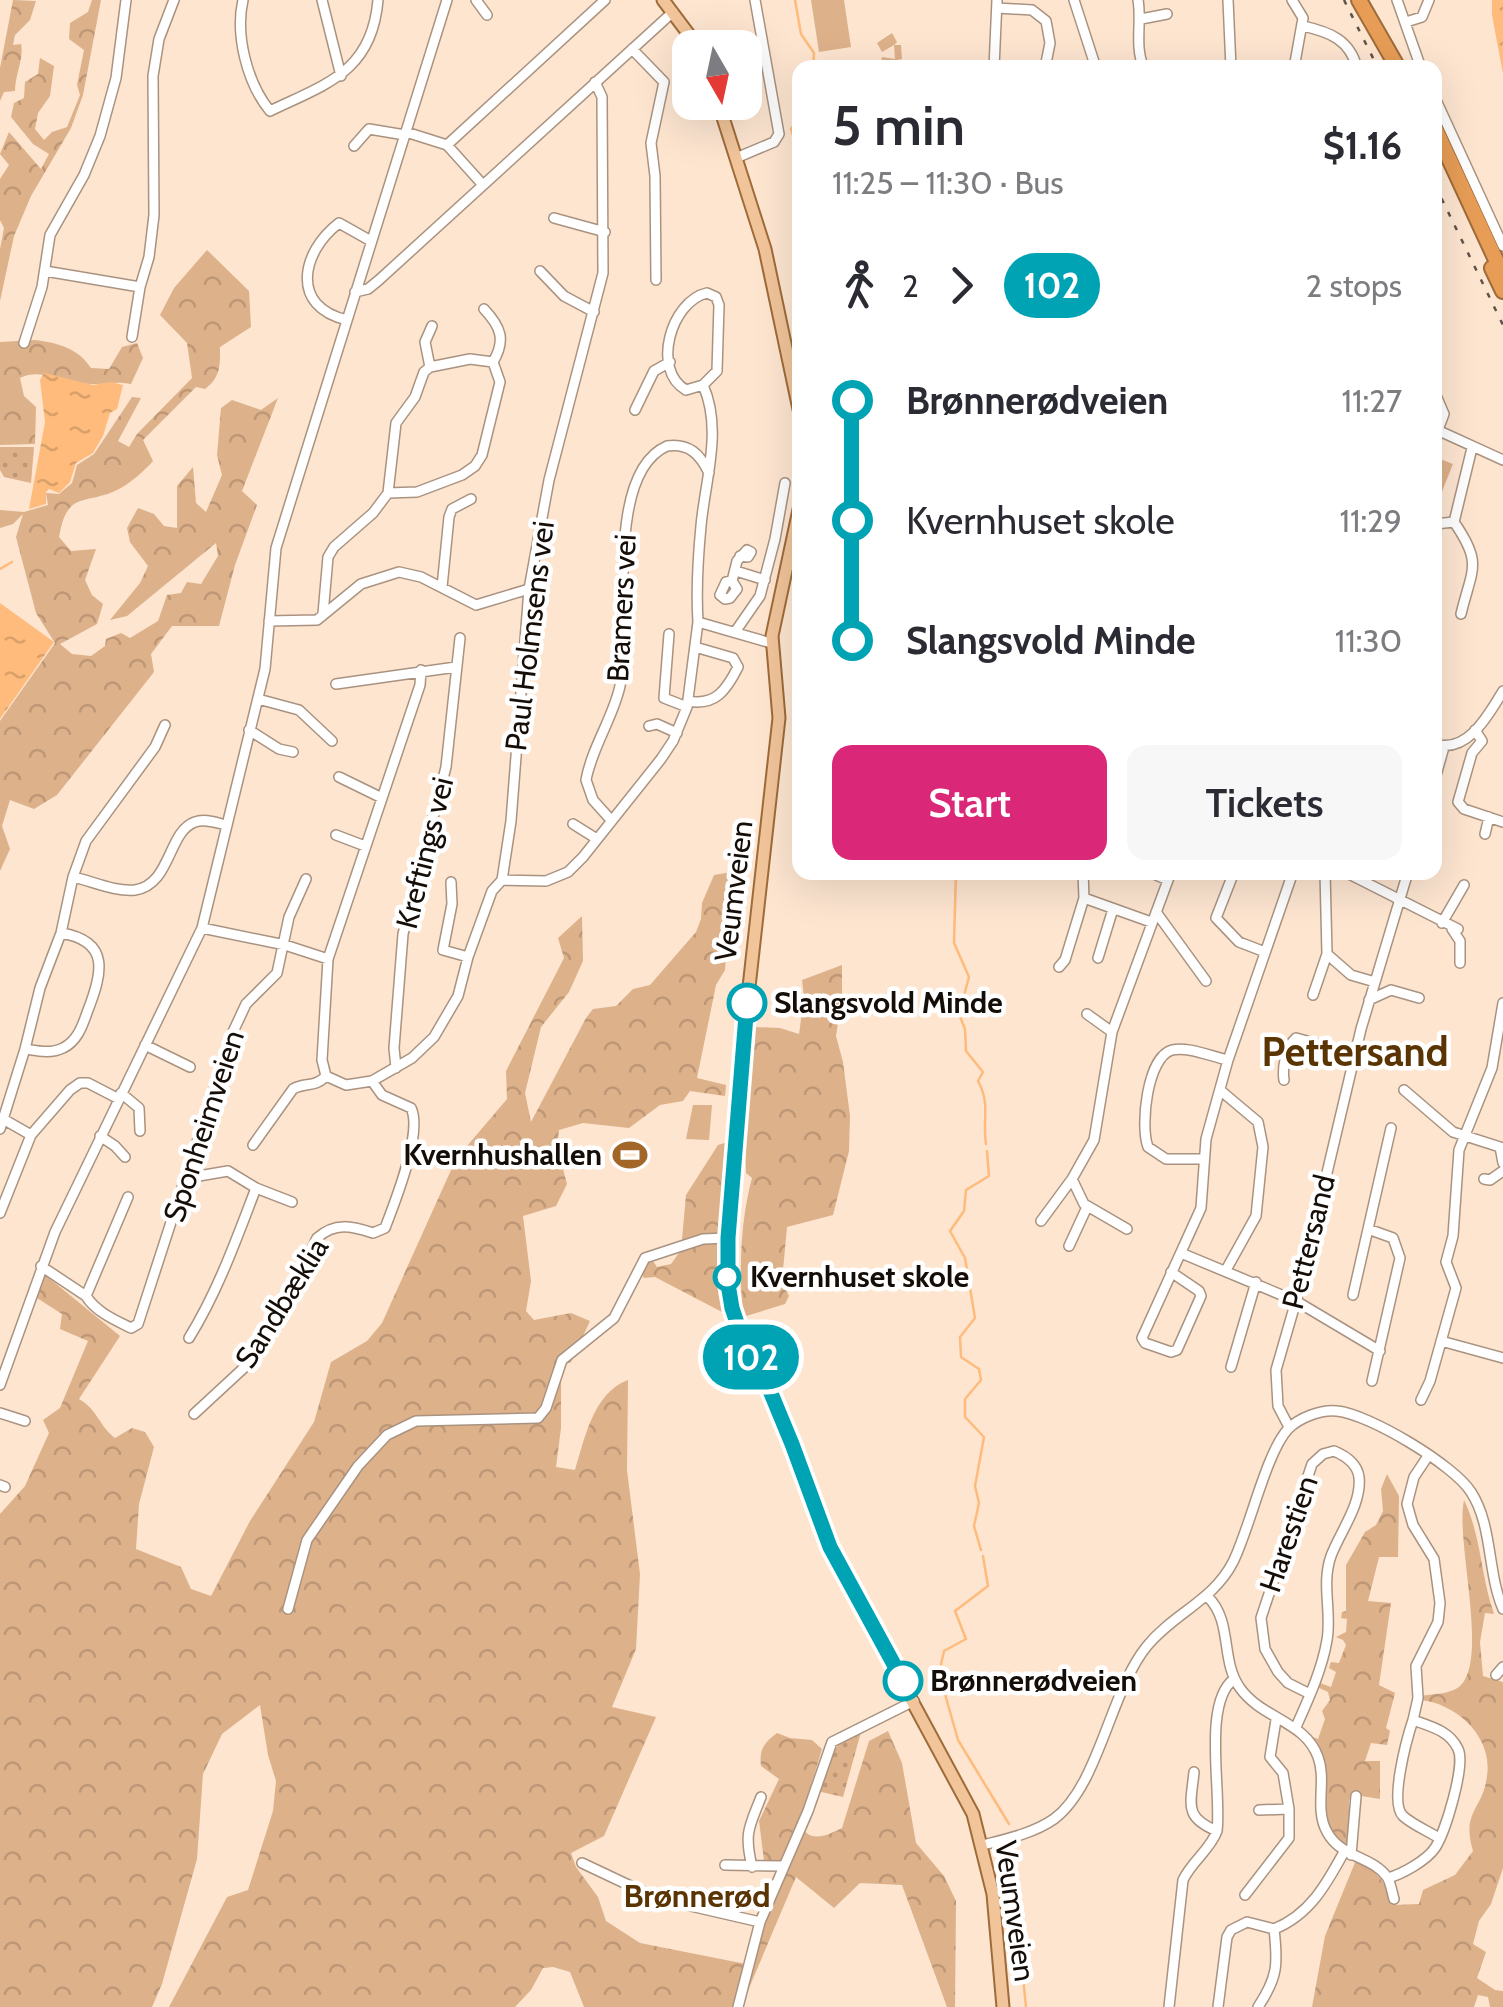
<!DOCTYPE html>
<html lang="en">
<head>
<meta charset="utf-8">
<style>
  :root { --surface:#fff; --page:#f7f7f7; --text:#2b2b33; --muted:#7c7c81; --accent:#db2777 }
  body { margin:0; font-family:Cabin,sans-serif; background:var(--page); color:var(--text); height:100vh; display:flex; flex-direction:column; font-size:38px; white-space:nowrap }
  * { box-sizing:border-box; margin:0 }
  p { font-size:32px; color:var(--muted) }
  .icon { flex:none; width:55px; height:55px; fill:none; stroke:currentColor; stroke-width:2; stroke-linecap:round; stroke-linejoin:round }
  .map { position:relative; flex:1; overflow:hidden }
  .drawer { position:absolute; left:792px; top:60px; width:650px; height:820px; display:flex; flex-direction:column; background:var(--surface); border-radius:20px; box-shadow:0 10px 40px #0002 }
  .drawer>* { flex:none }
  .badge { padding:0 20px; border-radius:32px; font-size:35px; line-height:65px }
  .needle { width:65px; rotate:171deg }
  .fabs { position:absolute; left:672px; top:30px; display:grid; gap:20px }
  .fabs a { display:grid; place-items:center; width:90px; height:90px; border-radius:20px; background:var(--surface); box-shadow:0 10px 40px #0002; font-size:50px }
  .map>.badge { position:absolute; translate:-50% -50%; box-shadow:0 0 0 5px #fff }
  .legs { display:flex; align-items:center; gap:15px; height:110px; padding:0 40px; font-size:32px }
  .legs p { margin-inline-start:auto }
  .overview { display:flex; align-items:center; justify-content:space-between; height:170px; padding:0 40px }
  h1 { font-size:55px; font-weight:600; line-height:75px }
  .cta { display:flex; gap:20px; margin-top:auto; padding:20px 40px }
  .cta a { flex:1; height:115px; border-radius:20px; background:var(--accent); color:#fff; font-size:40px; font-weight:600; line-height:115px; text-align:center }
  .cta a+a { background:var(--page); color:var(--text) }
  ul { padding:0 40px; list-style:none }
  li { display:flex; align-items:center; gap:35px; height:120px; font-size:38px }
  li i { display:grid; place-items:center; width:15px; height:100%; margin:0 12px; background:currentColor }
  li i::after { content:''; width:25px; height:25px; margin:-12px; border:8px solid; border-radius:50%; background:var(--surface) }
  li p { margin-inline-start:auto }
  li:first-child i { background:linear-gradient(#0000 50%,currentColor 0) }
  li:last-child i { background:linear-gradient(currentColor 50%,#0000 0) }
  .map>svg:first-child { display:block }
  .grass { fill:#ddb18a }
  .forest { fill:url(#forest-crowns) }
  .park { fill:url(#park-dots) }
  .water { fill:url(#water-ripples) }
  .lines { fill:none; stroke-linecap:round; stroke-linejoin:round }
  .stream { stroke:#febb7c; stroke-width:2.5 }
  .minor-casing { stroke:#a99380; stroke-width:12 }
  .major-casing { stroke:#9e6b3a; stroke-width:15 }
  .highway-casing { stroke:#9e6b3a; stroke-width:18 }
  .minor { stroke:#fff; stroke-width:9 }
  .major { stroke:#f1c49a; stroke-width:11 }
  .highway { stroke:#e79d56; stroke-width:14 }
  .rail { stroke:#5f5247; stroke-width:2.5; stroke-dasharray:5 10; stroke-linecap:butt }
  .line-1-casing { stroke:#fff; stroke-width:22 }
  .line-1 { stroke:#00a3b4; stroke-width:15 }
  .stop-1-dot { fill:#fff; stroke:#00a3b4; stroke-width:5 }
  .labels { text-anchor:middle; stroke-width:9; stroke-linejoin:round; paint-order:stroke }
  .street-label { font-size:30px; fill:#150d07; stroke:#fff }
  .stop-label { font-size:30px; font-weight:bold; fill:#150d07; stroke:#fff; text-anchor:start }
  .poi-label { font-size:30px; font-weight:bold; fill:#150d07; stroke:#fff; text-anchor:end }
  .neighbourhood-label { font-size:32px; font-weight:bold; fill:#5b3404; stroke:#fff }
  .district-label { font-size:40px; font-weight:bold; fill:#5b3404; stroke:#fff }
</style>
</head>
<body>
<div class="map">
<svg width="1503" height="2007" viewBox="0 0 1503 2007">
  <defs>
    <pattern id="forest-crowns" width="20" height="18" patternUnits="userSpaceOnUse" patternTransform="scale(2.5)"><rect width="20" height="18" fill="#ddb18a"/><path d="M2 6a3 3 0 1 1 6 0M12 15a3 3 0 1 1 6 0" fill="none" stroke="#bd9776"/></pattern>
    <pattern id="park-dots" width="8" height="8" patternUnits="userSpaceOnUse" patternTransform="scale(2.5)"><rect width="8" height="8" fill="#ddb18a"/><path d="M2 2h.1M6 6h.1" fill="none" stroke="#bd9776" stroke-width="1.8" stroke-linecap="round"/></pattern>
    <pattern id="water-ripples" width="26" height="14" patternUnits="userSpaceOnUse" patternTransform="scale(2.5)"><rect width="26" height="14" fill="#febb7c"/><path d="M2 4q2-2 4 0t4 0M15 11q2-2 4 0t4 0" fill="none" stroke="#d9a06a"/></pattern>
  </defs>
  <rect width="100%" height="100%" fill="#fde5d0"/>
  <!-- grass -->
  <path class="grass" d="M811 0H844L851 47 819 52Z
    M892 33 897 42 894 45H901L902 59 897 60 900 61 898 67H880L882 57 895 59 894 45 882 52 877 43Z
    M1435 457 1453 464 1437 504H1435Z
    M693 1105H712L709 1140 686 1139Z"/>
  <!-- forest -->
  <path class="forest" d="M13 0 36 1 30 20 15 35 13 45 21 44C24 60 15 74 15 91L4 92 0 101V68Z
    M92 0H101L83 95 71 128 31 196 14 236 0 301V249L4 228 0 220V179L9 165 0 154 9 132 41 169 49 154 33 144 11 117 14 103 24 98 25 82 38 74 40 58 54 66 50 96 38 113 35 129 44 140 52 132 67 127 80 95 77 85 84 50 69 39 70 23 88 12Z
    M207 250 249 291 251 327 220 347C220 365 221 377 205 389L196 387 143 440 153 461C143 472 130 484 115 491 83 505 67 491 59 537L71 551 96 549 85 580 92 595 103 604 97 624 60 644 72 654 91 656 105 646 106 639 121 633 130 638 158 621 167 595 181 593 187 582 201 584 218 556 216 543 127 616 110 620 140 583 148 566 130 542 127 528 138 508 154 514 164 526 177 528V486L193 467 196 503 206 512 222 475 217 455 221 408 232 400 261 410 278 398 242 491 257 505 235 565 219 626H172L151 654 154 672 57 795 34 809 10 800 2 826 10 849 0 871V721L55 643 36 613 16 537 23 514 13 524 0 528V510L24 512 48 505 46 493 59 494 72 483 77 465 94 454 132 397 141 398 118 441 129 447 137 434 192 378 187 343 160 315 174 288Z
    M35 340C58 343 78 348 91 368L109 369 122 347 137 343 143 358 131 384C116 381 106 384 91 384 67 384 42 367 20 378L24 396 36 407 35 444 0 445V342Z
    M732 872 725 970 716 985 697 1078 726 1085 725 1096 690 1091 683 1101 660 1105 629 1128 583 1123 559 1130 557 1147 567 1184 556 1206 523 1216 531 1281 526 1311 534 1320 571 1313 590 1321 571 1362 561 1366V1428L556 1467 575 1470C585 1438 593 1393 628 1380L627 1470 640 1574 636 1649 612 1707 656 1717 604 1836 571 1853 576 1867 598 1897 606 1921 640 1943 746 1964 785 1869 764 1861 759 1821 779 1779 761 1766C759 1749 764 1743 777 1733L790 1738 812 1740 822 1749 800 1821C806 1845 827 1836 842 1828L869 1741 888 1731 902 1763 916 1843 944 1876 956 1901 955 2007H947L902 1885 860 1883 834 1908 796 1877 741 2007H584L570 1972 553 1967 543 1968 531 1990 515 2007H169L227 1897 248 1890 273 1811 276 1781 268 1755 260 1705 222 1734 203 1774 197 1859 162 1984 152 2007H0V1514L25 1486 49 1433 43 1420 60 1408 88 1341 60 1329 62 1314 37 1298 44 1274 120 1336 79 1399C99 1411 98 1425 115 1438L132 1428 145 1432 154 1447 139 1504 136 1549 181 1567 191 1589 211 1596 250 1521 314 1422 331 1362 367 1341 382 1323 456 1159 507 1099 506 1071 564 958 558 938 582 916 583 961 569 992 541 1027 525 1093 531 1122 586 1018 593 1009 616 1006 633 989 650 985 696 932 701 919 702 903 714 875Z
    M842 965V996L836 1036 843 1062 850 1116 849 1151 833 1215 787 1227 782 1281 789 1296 785 1304 743 1317C739 1271 740 1223 752 1178L746 1173 745 1133 754 1027 780 1028 799 1034 804 998 802 980Z
    M731 1141 718 1274 727 1304 722 1312 655 1277 644 1278 640 1272 651 1258 657 1267 671 1264 681 1250 686 1195 718 1145Z
    M1387 1474 1399 1496 1398 1557H1379L1368 1601 1391 1603 1379 1685 1395 1693 1386 1728 1390 1731 1387 1745 1371 1743 1365 1761H1380V1799L1355 1795 1349 1800V1850C1311 1815 1333 1813 1324 1772 1321 1760 1313 1747 1308 1735L1318 1739 1325 1719 1322 1711 1330 1700 1328 1692 1315 1686 1317 1682 1331 1687 1336 1672 1329 1668 1331 1662 1339 1663 1346 1645 1343 1640 1336 1637 1346 1632 1347 1619 1341 1618 1342 1612 1346 1611V1565L1365 1532 1376 1525 1383 1511 1381 1489Z
    M1464 1500C1481 1535 1481 1577 1494 1614L1485 1613 1480 1642 1483 1676 1503 1682V1868L1491 1904 1479 1921 1473 1944 1486 1952 1477 1978 1495 1990 1503 1991V2007H1490L1488 1997 1478 1995 1474 2007H1312L1325 1936 1356 1860C1378 1871 1385 1882 1393 1905L1419 1904 1423 1890 1455 1875 1473 1851C1461 1811 1483 1810 1487 1776 1493 1737 1457 1704 1421 1700V1696C1432 1694 1450 1694 1459 1687 1490 1661 1455 1542 1464 1500Z"/>
  <!-- park -->
  <path class="park" d="M0 447H34L31 483 4 477 0 470Z
    M861 1732 843 1797 817 1791C829 1762 829 1743 861 1732Z"/>
  <!-- water -->
  <path class="water" d="M1492 0H1503V74L1492 15Z
    M44 373 93 385 111 382 123 385 117 409 110 413 103 436 93 453 76 463 70 482 59 493 49 489 46 492V504L29 509 45 422 40 380Z
    M0 603 54 642 0 719Z"/>
  <g class="lines">
    <!-- stream -->
    <path class="stream" d="M795 0 801 34 814 53 813 68
      M800 117 791 129 800 156
      M800 167V174
      M800 182C789 195 798 212 800 228
      M0 569 12 562
      M956 872 954 943 969 977 959 1014 965 1029 966 1051 983 1072 978 1081C991 1105 982 1119 986 1144
      M981 1550 974 1526 979 1503 975 1486 984 1437 965 1417V1399L981 1380 979 1369 961 1357 960 1337 975 1318 965 1258 950 1231 964 1211 966 1190 989 1176 987 1151
      M983 1556 988 1586 955 1611 966 1639 944 1651 939 1673 958 1740 1009 1824
      M1012 1856 1021 1962
      M1022 1967 1026 2007"/>
    <!-- minor casing -->
    <g class="minor-casing">
      <path id="minor" d="M243 0C235 35 247 83 270 111 326 84 372 72 378 0
        M322 0 341 76
        M476 0 487 15
        M1074 0 1096 68
        M1138 0C1142 22 1134 47 1144 68
        M1228 0 1231 68
        M1292 0 1303 18 1294 68
        M1397 0 1421 68
        M997 8 1032 10 1046 21 1050 43 1045 68
        M1141 19 1167 14
        M1406 22 1422 17 1429 0
        M1303 26C1330 32 1350 40 1357 68
        M632 49 664 82 651 143 655 176 656 280
        M994 68 997 0
        M1435 98 1503 246
        M406 132 447 145 483 185
        M447 145 605 0
        M354 146 369 129 405 135
        M736 158 774 142 779 134 755 0
        M554 218 605 232
        M45 271 140 287 149 257 154 215 153 76 159 39 174 0
        M540 271 564 296 594 312
        M355 292 368 289 379 280 673 12
        M707 293 716 297 719 305 717 371 703 385 686 390C651 370 671 301 707 293Z
        M347 320C290 307 301 252 339 223L371 241
        M132 337 140 287
        M24 343 42 287 50 235 84 175 100 136 116 78 126 0
        M430 367 425 342 432 326
        M1435 393 1444 414 1438 430
        M635 410 654 371 670 362
        M1435 429 1503 460
        M388 493 396 423 415 397 424 372 430 367 470 359 493 362
        M1435 524 1454 522
        M736 571 765 580
        M732 581 737 589 730 598 725 599 720 595 726 582 732 581 737 561 747 550 751 552 748 557 740 556
        M442 587 449 517 452 509 471 499
        M323 614 328 557 334 547 373 513 388 493 417 492 462 475 475 466 482 455 500 382 493 362C506 340 501 327 484 309
        M1461 614C1472 568 1483 564 1454 522L1472 448
        M269 621 317 620 361 584 399 572 421 577 476 605 529 589
        M698 622C696 590 698 557 701 526 705 480 723 430 703 385
        M735 632 760 596 775 539 785 483
        M669 634 664 698 687 707
        M336 684 456 667
        M258 699 299 710 332 741
        M688 701C715 706 726 691 738 667L733 658 695 647
        M649 726 657 724 677 733
        M249 730 279 749 293 752
        M1475 730 1482 741 1472 753 1458 802 1464 809 1503 822
        M1435 744C1468 754 1489 714 1503 691
        M339 777 382 798
        M1435 779 1444 747
        M611 820 593 800 586 780C592 747 613 718 620 686 631 629 603 474 667 446 689 443 700 454 709 473
        M573 824 597 839
        M1485 834 1489 817
        M336 835 365 846
        M1149 872 1168 880
        M1234 872 1216 918 1239 942 1265 952
        M1345 872 1458 929
        M73 877C92 881 115 892 135 890 171 885 168 831 195 822 205 818 217 823 226 825
        M502 880 546 881 568 872 583 857 661 759 673 741 687 707 698 622 771 643
        M451 882 452 904 443 950 468 957
        M1084 898 1151 922
        M1156 912 1206 981
        M1442 923 1464 885
        M202 928 285 945 328 959
        M1452 929 1460 941V963
        M1327 954 1351 975 1375 982
        M1098 958 1113 909
        M1059 967 1065 960 1084 898 1083 872
        M1313 995 1327 954 1325 872
        M1369 1000 1391 990 1419 998
        M1087 1014 1112 1032
        M145 1045 190 1067
        M25 1049C38 1051 51 1054 63 1048 78 1041 83 1024 88 1010 102 974 111 941 61 933
        M396 1068 394 1048 403 934 446 767 460 638
        M326 1076 346 1085 372 1081 412 1058 434 1037 458 996 468 957 492 891 502 880 511 821 529 589 549 480 603 273 602 97 595 82
        M326 1076 322 1060 328 959 420 685 421 670
        M1284 1080C1282 1067 1286 1047 1296 1038L1354 1054
        M1220 1090 1258 1122 1263 1147 1256 1216 1226 1270
        M1404 1090 1453 1132 1503 1148
        M121 1093 139 1108 140 1131
        M3 1119 31 1135
        M0 1129 25 1049 40 988 61 933 73 877 86 841 155 747 165 725
        M100 1136 115 1146 125 1157
        M253 1145 293 1089C305 1082 315 1088 326 1076
        M1500 1147 1503 1163
        M1203 1159H1166L1148 1147C1140 1126 1147 1057 1172 1050 1188 1046 1212 1057 1228 1060
        M187 1178 228 1171 256 1188 292 1202
        M1072 1179 1084 1204 1127 1229
        M1484 1179 1490 1180 1503 1171
        M0 1213 31 1135 70 1090 80 1083H88L119 1099
        M1041 1221 1072 1179 1094 1140 1112 1032 1171 872
        M1368 1229 1393 1238 1400 1258 1372 1381
        M1069 1246 1087 1207
        M1181 1253 1296 1301 1380 1351
        M41 1266 86 1296 128 1197
        M1171 1272 1199 1291 1201 1296 1177 1350 1171 1352 1145 1343 1142 1338 1201 1208 1206 1139 1228 1060 1293 872
        M1353 1295 1391 1128
        M86 1296C96 1312 115 1320 131 1328L138 1324 232 1034 246 1004 277 973 289 917 306 879
        M189 1338C218 1291 236 1240 256 1188
        M1441 1341 1503 1358
        M1231 1367 1256 1282
        M0 1385 55 1232 202 928 265 669 276 548 447 0
        M1421 1400 1430 1381 1456 1288 1446 1262 1453 1236 1459 1150 1492 1068 1503 1003
        M0 1413 25 1421
        M194 1414 247 1365 280 1317 317 1238C335 1222 351 1226 373 1233L385 1228C395 1202 423 1132 411 1108L382 1095 372 1081
        M1289 1427 1278 1406 1276 1370 1300 1287 1361 1029 1408 872
        M0 1485 5 1487
        M1208 1597C1233 1622 1220 1660 1240 1688 1262 1719 1305 1721 1318 1757 1327 1781 1314 1809 1327 1832 1341 1858 1372 1856 1387 1877 1391 1883 1392 1893 1394 1899
        M288 1609 307 1540 358 1466 387 1435 416 1421 538 1418 546 1408 562 1360 614 1318 645 1258 703 1239 728 1238
        M1496 1675 1503 1667
        M1413 1720 1418 1698 1416 1666 1438 1622 1440 1603 1434 1559 1413 1525 1407 1504 1414 1477 1428 1456
        M1296 1727C1308 1700 1322 1670 1327 1640 1332 1612 1321 1584 1331 1556 1340 1532 1362 1504 1359 1477 1357 1463 1346 1456 1334 1451L1323 1454 1312 1464 1261 1618 1265 1649 1278 1672 1288 1683 1308 1693
        M1194 1772C1191 1804 1183 1817 1217 1831
        M1259 1810 1289 1809
        M983 1845C1007 1839 1034 1833 1054 1819 1099 1786 1110 1691 1147 1646 1174 1613 1213 1601 1233 1562 1250 1528 1266 1453 1288 1429 1299 1418 1321 1409 1337 1411 1369 1414 1454 1465 1471 1492 1493 1526 1487 1572 1503 1609
        M1351 1855 1356 1796
        M582 1863 656 1898 760 1922
        M725 1865 782 1866
        M752 1867C744 1832 749 1828 761 1797
        M1388 1878C1402 1874 1426 1861 1435 1848 1445 1833 1466 1765 1458 1749 1450 1731 1430 1726 1413 1720 1407 1738 1389 1803 1403 1816 1413 1825 1428 1831 1439 1838
        M1245 1895 1289 1838V1809L1283 1773 1270 1757 1276 1720
        M738 2007 760 1922 808 1811 832 1742 914 1701
        M1169 2007 1183 1880C1192 1861 1210 1850 1217 1831 1222 1792 1202 1703 1234 1679
        M1218 2007 1227 1937 1231 1930 1247 1922 1274 1929
        M1258 2007C1278 1977 1278 1964 1274 1929 1310 1915 1327 1883 1344 1852"/>
    </g>
    <!-- major casing -->
    <g class="major-casing">
      <path id="major" d="M663 0 699 48
        M718 102 765 249 800 414
        M800 505 772 636 779 718 745 1023 728 1238 729 1295 738 1329 792 1444 829 1547 973 1814 993 1894 1003 2007"/>
    </g>
    <!-- highway casing -->
    <g class="highway-casing">
      <path id="highway" d="M1359 0 1398 68
        M1435 128 1503 275
        M1492 268 1503 291"/>
    </g>
    <!-- minor -->
    <use href="#minor" class="minor"/>
    <!-- major -->
    <use href="#major" class="major"/>
    <!-- highway -->
    <use href="#highway" class="highway"/>
    <!-- rail -->
    <path class="rail" d="M1344 0 1378 68
      M1435 185 1503 325"/>
  </g>
  <g class="lines">
    <!-- line-1 casing -->
    <g class="line-1-casing">
      <path id="line-1" d="M747 1003 728 1238V1284L732 1308 742 1338 768 1386 792 1444 830 1547 903 1681"/>
    </g>
    <!-- line-1 -->
    <use href="#line-1" class="line-1"/>
  </g>
  <!-- icons -->
  <defs>
    <g id="stadium-bare" transform="scale(2.7)"><path d="M0-5a6.5 5 0 1 0 0 10a6.5 5 0 1 0 0-10ZM-3.5-1.8h7v3.6h-7Z" fill="#a26628" stroke="#fff" stroke-width="2.5" paint-order="stroke"/></g>
  </defs>
  <g fill-rule="evenodd">
    <use href="#stadium-bare" x="630" y="1155"/>
  </g>
  <!-- markers -->
  <g class="stop-1-dot">
    <circle cx="747" cy="1003" r="18"/>
    <circle cx="727" cy="1277" r="12"/>
    <circle cx="903" cy="1681" r="18"/>
  </g>
  <g class="labels">
    <!-- street labels -->
    <g class="street-label">
      <text transform="translate(622 608) rotate(-87)" y="10">Bramers vei</text>
      <text transform="translate(530 636) rotate(-83)" y="10">Paul Holmsens vei</text>
      <text transform="translate(425 853) rotate(-76)" y="10">Kreftings vei</text>
      <text transform="translate(734 891) rotate(-83)" y="10">Veumveien</text>
      <text transform="translate(204 1126) rotate(-72)" y="10">Sponheimveien</text>
      <text transform="translate(1309 1242) rotate(-76)" y="10">Pettersand</text>
      <text transform="translate(282 1303) rotate(-58)" y="10">Sandbæklia</text>
      <text transform="translate(1289 1534) rotate(-71)" y="10">Harestien</text>
      <text transform="translate(1015 1911) rotate(82)" y="10">Veumveien</text>
    </g>
    <!-- stop labels -->
    <g class="stop-label">
      <text x="774" y="1013">Slangsvold Minde</text>
      <text x="750" y="1287">Kvernhuset skole</text>
      <text x="930" y="1691">Brønnerødveien</text>
    </g>
    <!-- poi labels -->
    <g class="poi-label">
      <text x="602" y="1165">Kvernhushallen</text>
    </g>
    <!-- neighbourhood labels -->
    <g class="neighbourhood-label">
      <text x="697" y="1907">Brønnerød</text>
    </g>
    <!-- district labels -->
    <g class="district-label">
      <text x="1355" y="1066">Pettersand</text>
    </g>
  </g>
</svg>
<div class="fabs">
<a><svg class="needle" viewBox="-14 -14 28 28"><path d="M0-13l5 13h-10z" fill="#e53935"/><path d="M0 13l5-13h-10z" fill="#7c7c81"/></svg></a>
</div>
<b class="badge" style="left:751px;top:1357px;background:#00a3b4;color:#fff">102</b>
<section class="drawer">
<div class="overview"><div><h1>5 min</h1><p>11:25 – 11:30 · Bus</p></div><b>$1.16</b></div>
<div class="legs"><svg class="icon" aria-label="walk" viewBox="0 0 24 24"><circle cx="13" cy="4" r="2"/><path d="M13 8l-2 6 4 7M11 14l-3 7M7 12l3-4h3l4 4"/></svg>2<svg class="icon" aria-label="forward" viewBox="0 0 24 24"><path d="M9 5l7 7-7 7"/></svg><b class="badge" style="background:#00a3b4;color:#fff">102</b><p>2 stops</p></div>
<ul>
<li><i style="color:#00a3b4"></i><b>Brønnerødveien</b><p>11:27</p></li>
<li><i style="color:#00a3b4"></i><span>Kvernhuset skole</span><p>11:29</p></li>
<li><i style="color:#00a3b4"></i><b>Slangsvold Minde</b><p>11:30</p></li>
</ul>
<div class="cta"><a>Start</a><a>Tickets</a></div>
</section>
</div>
</body>
</html>
